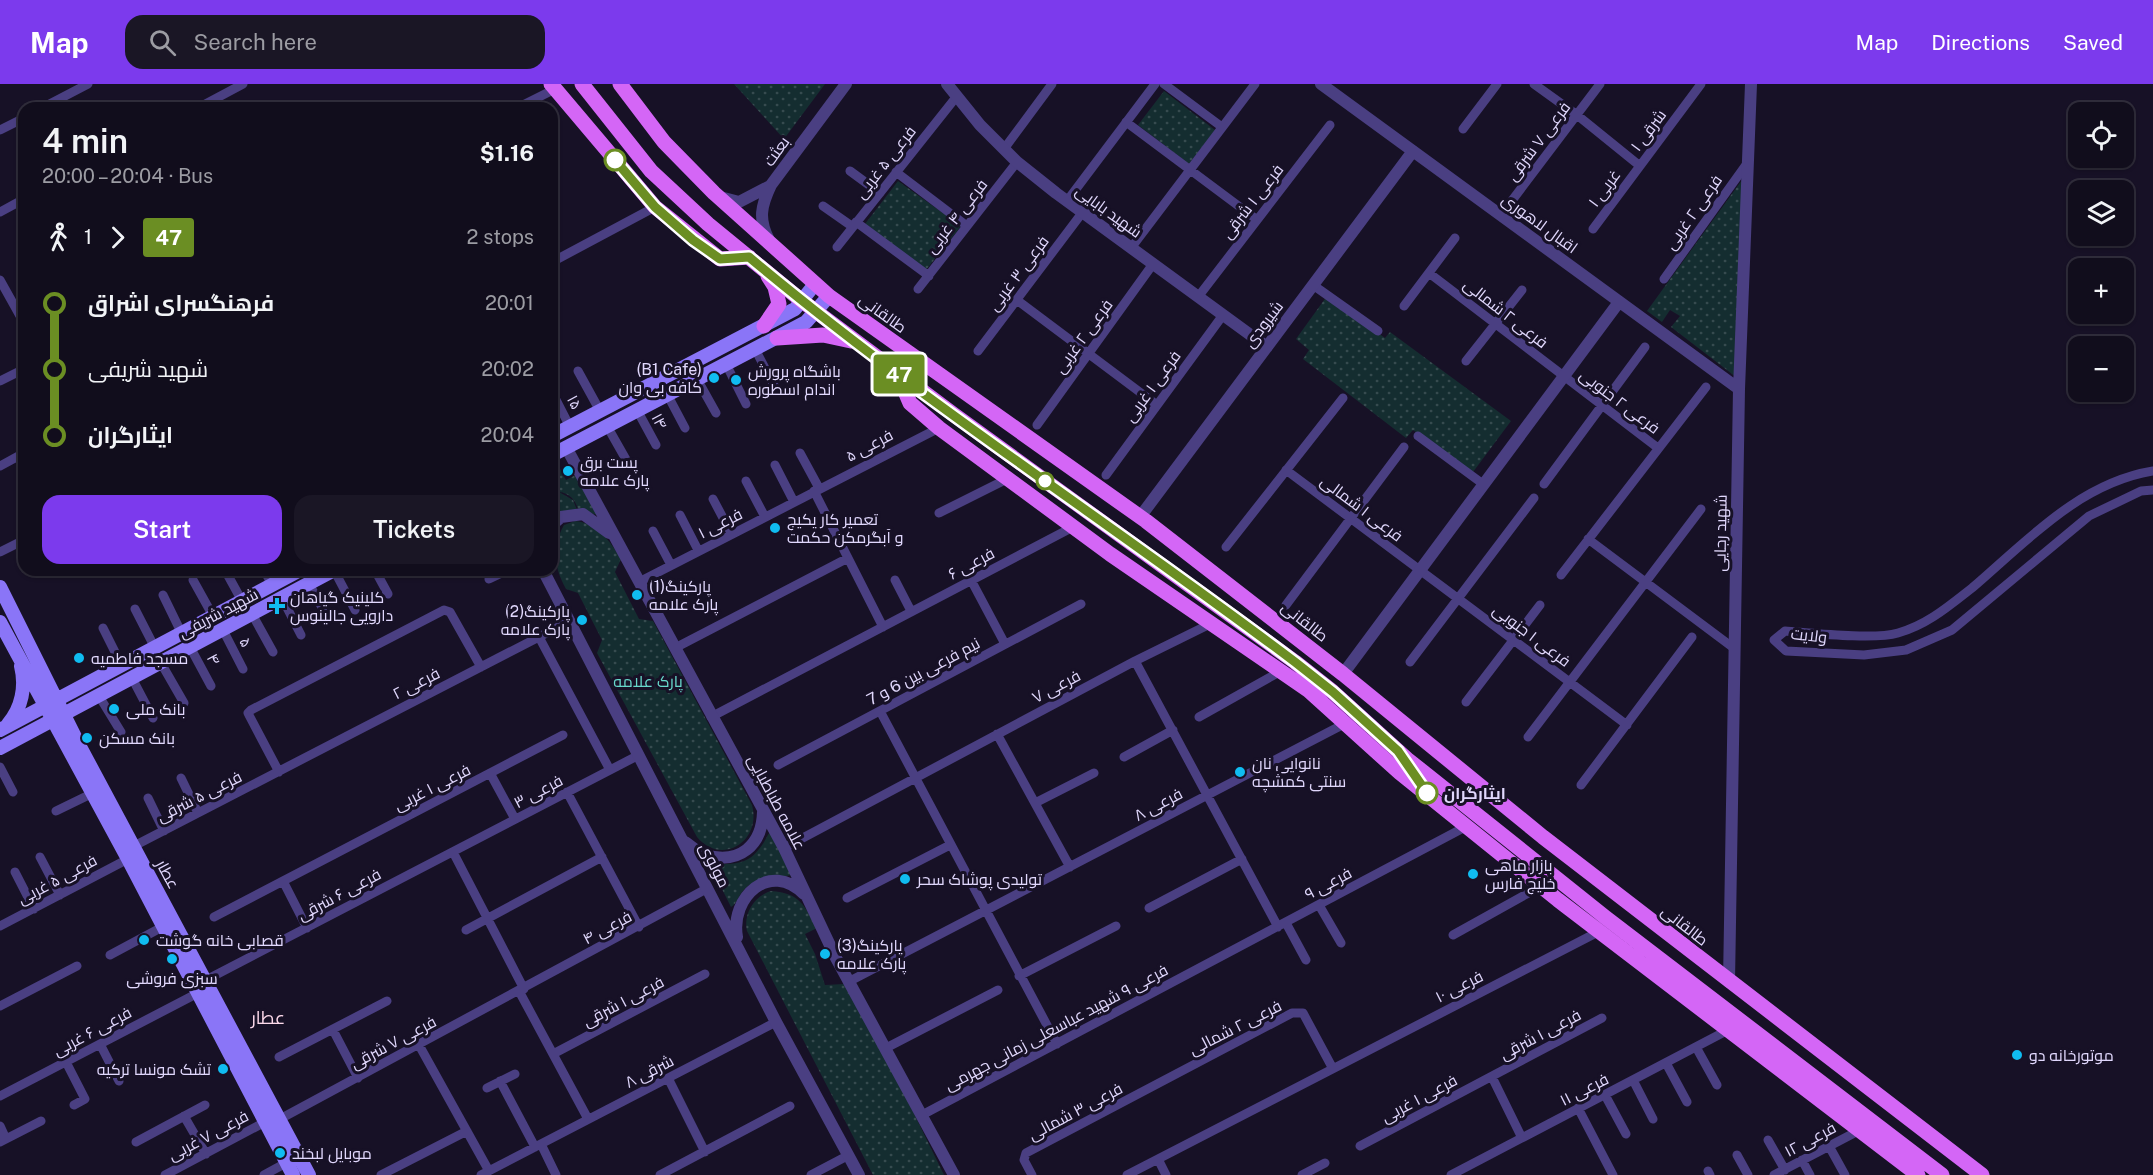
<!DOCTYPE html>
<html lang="en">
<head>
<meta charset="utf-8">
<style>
  :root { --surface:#110d1c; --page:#1a1625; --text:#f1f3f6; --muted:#9c9ca3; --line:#302d3b; --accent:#7c3aed }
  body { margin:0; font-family:"Public Sans",Cairo,sans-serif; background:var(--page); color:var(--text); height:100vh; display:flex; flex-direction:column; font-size:22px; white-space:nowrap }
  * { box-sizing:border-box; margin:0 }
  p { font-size:20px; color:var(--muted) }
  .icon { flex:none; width:33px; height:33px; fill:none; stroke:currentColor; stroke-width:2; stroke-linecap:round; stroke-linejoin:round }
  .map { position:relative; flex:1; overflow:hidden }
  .panel { position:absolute; left:18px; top:18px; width:540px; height:474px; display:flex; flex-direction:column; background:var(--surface); border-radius:18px; box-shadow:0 2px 4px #0004,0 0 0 2px var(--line) }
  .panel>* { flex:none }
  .badge { padding:0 12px; border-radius:4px; font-size:21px; line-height:39px }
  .controls { position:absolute; left:2068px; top:18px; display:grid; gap:12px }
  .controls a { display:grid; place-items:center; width:66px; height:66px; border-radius:12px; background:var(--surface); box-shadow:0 2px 4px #0004,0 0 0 2px var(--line); font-size:30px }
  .map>.badge { position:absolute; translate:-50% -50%; box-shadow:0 0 0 3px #fff }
  .legs { display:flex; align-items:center; gap:9px; height:66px; padding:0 24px; font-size:20px }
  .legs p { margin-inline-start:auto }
  .headline { display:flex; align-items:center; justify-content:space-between; height:102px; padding:0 24px }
  h1 { font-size:33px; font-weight:600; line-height:45px }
  .action { display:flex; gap:12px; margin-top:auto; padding:12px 24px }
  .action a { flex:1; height:69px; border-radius:18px; background:var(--accent); color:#fff; font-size:24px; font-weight:600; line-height:69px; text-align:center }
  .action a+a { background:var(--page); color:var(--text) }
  ul { padding:0 24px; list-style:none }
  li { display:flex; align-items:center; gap:21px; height:66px; font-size:22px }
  li i { display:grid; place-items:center; width:9px; height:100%; margin:0 8px; background:currentColor }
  li i::after { content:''; width:15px; height:15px; margin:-8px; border:4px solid; border-radius:50%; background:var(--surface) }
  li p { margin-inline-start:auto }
  li:first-child i { background:linear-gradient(#0000 50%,currentColor 0) }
  li:last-child i { background:linear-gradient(currentColor 50%,#0000 0) }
  header { display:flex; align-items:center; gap:36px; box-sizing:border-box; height:84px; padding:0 30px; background:var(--accent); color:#fff }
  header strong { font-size:28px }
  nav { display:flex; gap:33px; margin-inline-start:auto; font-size:21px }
  .search { width:420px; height:54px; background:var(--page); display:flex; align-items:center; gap:15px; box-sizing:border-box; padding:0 21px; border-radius:18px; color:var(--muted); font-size:22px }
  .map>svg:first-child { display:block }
  .green { fill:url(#green-dots) }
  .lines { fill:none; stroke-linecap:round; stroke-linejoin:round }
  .minor { stroke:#4a3f82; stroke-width:9 }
  .tertiary { stroke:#4a3f82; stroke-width:12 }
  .secondary { stroke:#8a75f7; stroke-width:14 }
  .primary { stroke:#d466f6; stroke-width:15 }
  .line-1-casing { stroke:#fff; stroke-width:14 }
  .line-1 { stroke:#6b8e23; stroke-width:9 }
  .stop-1-dot { fill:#fff; stroke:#6b8e23; stroke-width:3 }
  .poi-dot { fill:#10bcf1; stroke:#171126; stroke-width:2 }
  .labels { text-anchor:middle; stroke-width:6; stroke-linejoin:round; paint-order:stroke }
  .street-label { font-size:16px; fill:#e1d8fd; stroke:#171126 }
  .poi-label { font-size:16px; fill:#e1d8fd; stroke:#171126; text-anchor:start }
  .park-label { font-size:16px; fill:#68d9cc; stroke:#171126 }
  .stop-label { font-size:16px; font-weight:bold; fill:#e1d8fd; stroke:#171126; text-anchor:start }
  .neighbourhood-label { font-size:18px; fill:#fddaeb; stroke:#171126 }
</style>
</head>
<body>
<header>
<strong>Map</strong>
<div class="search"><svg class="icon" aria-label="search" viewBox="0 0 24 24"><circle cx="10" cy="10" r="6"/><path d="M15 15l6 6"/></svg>Search here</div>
<nav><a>Map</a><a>Directions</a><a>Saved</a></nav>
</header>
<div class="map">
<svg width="2153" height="1091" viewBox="0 0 2153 1091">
  <defs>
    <pattern id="green-dots" width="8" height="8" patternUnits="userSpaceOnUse" patternTransform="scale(1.5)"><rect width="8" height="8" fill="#142d30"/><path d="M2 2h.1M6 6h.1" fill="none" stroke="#364b4f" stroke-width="1.8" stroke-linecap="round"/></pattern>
  </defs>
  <rect width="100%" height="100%" fill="#171126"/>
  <!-- green -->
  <path class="green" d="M734 0H825L784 55Z
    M1164 7 1215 46 1189 80 1138 41Z
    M1742 96 1736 293 1671 243 1680 232 1670 226 1662 238 1647 227Z
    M898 97 961 142 926 186 865 140Z
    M1327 212 1385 254 1390 248 1511 337 1473 388 1413 346 1406 354 1303 275 1309 266 1296 255Z
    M559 383 566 396 577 390 597 431 578 425C575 415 569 409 559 408L573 416 577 426 552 435V386Z
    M575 437C597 439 611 458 621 475L615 488 639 535 653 537 752 721C762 758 721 782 697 753L597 569 602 556 578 509 566 505C554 483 551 464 564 441Z
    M770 748 792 791C774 795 757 790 742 808 738 813 737 819 731 823L710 781C729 779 746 783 759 765 764 760 766 753 770 748Z
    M771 807C800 809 804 821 817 844L805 850 815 870 825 901 844 900 900 1001 944 1091H873L747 847C743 830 754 812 771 807Z"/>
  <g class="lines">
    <!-- minor -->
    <path class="minor" d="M1164 0 1222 43
      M1534 0 1577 31 1640 82
      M42 24 88 0
      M198 24 243 0
      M517 24 555 5
      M1126 38 1256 135
      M1463 45 1497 0
      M0 46 24 34
      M1004 65 1052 0
      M850 87 880 109
      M896 88 967 142
      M1067 117 1155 0
      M823 122 853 143
      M0 128 24 115
      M1501 131 1600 0
      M856 138 929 192
      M1593 145 1701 0
      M837 163 957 12
      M1131 164 1255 0
      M552 178 655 123
      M1429 189 1658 364
      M1664 195 1748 78
      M0 196 24 239
      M1313 201 1378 247
      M918 205 1017 78
      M1198 213 1330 41
      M1017 216 1157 321
      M1404 222 1455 154
      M755 265 776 305
      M978 267 1082 129
      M1466 277 1522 206
      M726 280 746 320
      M578 287 600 327
      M697 295 716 329
      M0 297 24 285
      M552 308 570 343
      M667 310 685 344
      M637 326 656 361
      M1037 341 1153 180
      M607 342 628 379
      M1418 352 1483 400
      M800 369 819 404
      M775 381 794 418
      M0 382 24 369
      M1286 386 1627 641
      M2153 387C2079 399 2026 458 1972 504 1949 522 1927 541 1898 549 1874 556 1812 549 1785 547L1774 556 1786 567 1864 571 1906 566 1952 546 2089 432 2141 407 2153 406
      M1106 391 1223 231
      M746 397 765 433
      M1544 400 1645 263
      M814 407 883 543
      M713 415 731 449
      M939 429 1007 395
      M680 431 698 466
      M653 447 671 481
      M1588 455 1735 565
      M1226 463 1343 314
      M0 468 24 456
      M225 486 242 517
      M264 486 272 501
      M334 486 355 526
      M375 486 388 510
      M1561 491 1706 303
      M489 495 508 486
      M193 496 213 532
      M895 496 911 527
      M971 496 1005 560
      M639 498 939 344
      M309 500 328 534
      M163 511 182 550
      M282 514 301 551
      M1286 521 1404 363
      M135 525 155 564
      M252 530 273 568
      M103 544 122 582
      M223 546 243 585
      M539 553 610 686
      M190 563 211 602
      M675 564 848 474
      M1135 577 1278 843
      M1410 578 1534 414
      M161 579 184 619
      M132 594 153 634
      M99 612 121 648
      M1466 618 1540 521
      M880 627 1057 960
      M711 633 1073 443
      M1199 633 1281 587
      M997 650 1070 783
      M1528 653 1701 425
      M1124 673 1173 646
      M778 681 1081 520
      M0 683 13 708
      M279 688 250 633 248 629 251 626 444 526 450 528 481 583
      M490 689 515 735
      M181 694 198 729
      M1581 701 1692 553
      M567 708 639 843
      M148 714 164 747
      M1035 719 1094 689
      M56 727 93 709
      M134 762 568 538
      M784 764 1135 577 1212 539
      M453 768 524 905
      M40 773 60 811
      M15 788 34 825
      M283 797 307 844
      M847 814 950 761
      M1319 821 1341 859
      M1149 824 1242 775
      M214 833 563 651
      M1286 839 1306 876
      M0 842 128 775
      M466 846 602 773
      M1453 851 1541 802
      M110 871 166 841
      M1019 892 1116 842
      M206 896 637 672
      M850 897 1346 639
      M519 907 588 1035
      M0 922 77 882
      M333 946 358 994
      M100 960 119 997
      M419 961 489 1087
      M1696 963 1717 1001
      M886 964 998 906
      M553 970 705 890
      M279 973 387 917
      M66 978 85 1015 74 1021
      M1666 979 1687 1018
      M1492 993 1522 1054
      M668 994 705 1068
      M1633 996 1653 1035
      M500 997 535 1063
      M487 1004 515 990
      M1605 1011 1626 1050
      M0 1012 198 909
      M1578 1024 1613 1091
      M922 1031 1467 742
      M184 1032 206 1070
      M280 1035 708 804
      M0 1042 6 1055
      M1768 1056 1785 1086
      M0 1058 41 1037
      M136 1058 205 1021
      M541 1060 556 1091
      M1360 1062 1602 934
      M1829 1062 1845 1091
      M1737 1071 1748 1091
      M1158 1075 1166 1091
      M1802 1076 1810 1091
      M1708 1087 1710 1091
      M165 1091 265 1038
      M264 1091 286 1079
      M381 1091 467 1047
      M481 1091 776 938
      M660 1091 790 1022
      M811 1091 849 1071
      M1032 1091 1024 1076 1026 1069 1292 929H1303L1332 983
      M1127 1091 1600 847
      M1302 1091 1325 1079
      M1451 1091 1730 945
      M1774 1091 1860 1046"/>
    <!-- tertiary -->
    <path class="tertiary" d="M947 0 980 41 1017 78 1056 109 1267 263
      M1321 0 1739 305
      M720 113 739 118 770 102
      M769 156C758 135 761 122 771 101L846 0
      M566 363 784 764 836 874 954 1091
      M1140 433 1413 67
      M552 441 561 433 583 430 609 449
      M543 486 776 938 859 1091
      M1343 590 1619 218
      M685 758C691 762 698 769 705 771 740 781 762 761 763 728
      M737 853C730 813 770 776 804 810
      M1729 898 1739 305 1751 0"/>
    <!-- secondary -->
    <path class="secondary" d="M552 352 795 225 815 200
      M552 371 806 238 829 212
      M0 503 78 659 309 1091
      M0 538 128 775 293 1091
      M8 640C22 624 26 602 21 582
      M0 646 300 486
      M0 664 334 486"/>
    <!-- primary -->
    <path class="primary" d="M551 0 655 123 720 175 749 173
      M582 0 651 87 708 140 802 217 953 330 1295 578 1333 608 1407 675 1605 833 1942 1091
      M620 0 664 58 714 109 829 212 1146 437 1343 590 1543 753 1982 1091
      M764 242 779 220 775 203 768 192
      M777 254 823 251 851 257
      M898 291 910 319 939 344 1110 470 1308 606 1400 689 1558 816 1918 1091"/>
  </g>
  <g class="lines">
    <!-- line-1 casing -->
    <g class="line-1-casing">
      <path id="line-1" d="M615 76 655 123 693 156 720 175 749 173C923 319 1114 441 1295 578L1333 608 1398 667 1427 709"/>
    </g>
    <!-- line-1 -->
    <use href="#line-1" class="line-1"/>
  </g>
  <!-- markers -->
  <g class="stop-1-dot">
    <circle cx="615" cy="76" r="10"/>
    <circle cx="1045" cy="397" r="8"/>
    <circle cx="1427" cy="709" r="10"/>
  </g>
  <g class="poi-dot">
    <circle cx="714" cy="294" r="6"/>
    <circle cx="736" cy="296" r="6"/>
    <circle cx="568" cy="387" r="6"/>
    <circle cx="775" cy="444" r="6"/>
    <circle cx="637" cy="511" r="6"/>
    <path d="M274 513h6v6h6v6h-6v6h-6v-6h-6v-6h6z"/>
    <circle cx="582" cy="536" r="6"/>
    <circle cx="79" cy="574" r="6"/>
    <circle cx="114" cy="625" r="6"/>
    <circle cx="87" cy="654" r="6"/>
    <circle cx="1240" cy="688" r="6"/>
    <circle cx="1473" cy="790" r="6"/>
    <circle cx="905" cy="795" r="6"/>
    <circle cx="144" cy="856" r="6"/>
    <circle cx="825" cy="870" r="6"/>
    <circle cx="172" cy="875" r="6"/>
    <circle cx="2017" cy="971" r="6"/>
    <circle cx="223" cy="985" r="6"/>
    <circle cx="280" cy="1069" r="6"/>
  </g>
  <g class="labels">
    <!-- street labels -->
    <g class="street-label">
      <text transform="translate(1648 46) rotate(-53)" y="6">۱ شرقی</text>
      <text transform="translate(1538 57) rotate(-53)" y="6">فرعی ۷ شرقی</text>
      <text transform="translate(776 67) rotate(-54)" y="6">بعثت</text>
      <text transform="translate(885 78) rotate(-52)" y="6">فرعی ۵ غربی</text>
      <text transform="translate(1604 104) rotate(-53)" y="6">۱ غربی</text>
      <text transform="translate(1252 117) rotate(-52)" y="6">فرعی ۱ شرقی</text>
      <text transform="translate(1109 127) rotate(36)" y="6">شهید بابایی</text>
      <text transform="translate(1693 128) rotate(-55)" y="6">فرعی ۲ غربی</text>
      <text transform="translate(956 132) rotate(-52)" y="6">فرعی ۴ غربی</text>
      <text transform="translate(1540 139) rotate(36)" y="6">اقبال لاهوری</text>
      <text transform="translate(1018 189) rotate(-53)" y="6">فرعی ۳ غربی</text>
      <text transform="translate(883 229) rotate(36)" y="6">طالقانی</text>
      <text transform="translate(1506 229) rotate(38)" y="6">فرعی ۲ شمالی</text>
      <text transform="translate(1263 240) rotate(-53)" y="6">شیرودی</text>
      <text transform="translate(1083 252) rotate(-54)" y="6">فرعی ۲ غربی</text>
      <text transform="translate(1152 302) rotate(-54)" y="6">فرعی ۱ غربی</text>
      <text transform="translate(1620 317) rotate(37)" y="6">فرعی ۲ جنوبی</text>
      <text transform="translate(575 318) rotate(62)" y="6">۱۵</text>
      <text transform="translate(660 337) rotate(62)" y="6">۱۴</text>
      <text transform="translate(869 361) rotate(-28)" y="6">فرعی ۵</text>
      <text transform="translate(1362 424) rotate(37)" y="6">فرعی ۱ شمالی</text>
      <text transform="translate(720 439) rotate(-27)" y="6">فرعی ۱</text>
      <text transform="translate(1720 449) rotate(-89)" y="6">شهید رجایی</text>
      <text transform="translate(971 479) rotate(-28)" y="6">فرعی ۶</text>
      <text transform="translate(218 529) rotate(-28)" y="6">شهید شریفی</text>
      <text transform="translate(1305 537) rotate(38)" y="6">طالقانی</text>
      <text transform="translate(1532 551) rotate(37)" y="6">فرعی ۱ جنوبی</text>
      <text transform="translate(1809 551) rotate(7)" y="6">ولایت</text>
      <text transform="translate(246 558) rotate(62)" y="6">۵</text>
      <text transform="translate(214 575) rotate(62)" y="6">۴</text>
      <text transform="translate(923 587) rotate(-28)" y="6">نیم فرعی بین 6 و 7</text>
      <text transform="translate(416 599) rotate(-27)" y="6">فرعی ۲</text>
      <text transform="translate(1056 602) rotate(-28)" y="6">فرعی ۷</text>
      <text transform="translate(432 703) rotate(-27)" y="6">فرعی ۱ غربی</text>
      <text transform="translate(538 707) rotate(-28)" y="6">فرعی ۳</text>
      <text transform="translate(199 712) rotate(-27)" y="6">فرعی ۵ شرقی</text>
      <text transform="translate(777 718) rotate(62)" y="6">علامه طباطبایی</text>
      <text transform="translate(1158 720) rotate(-28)" y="6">فرعی ۸</text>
      <text transform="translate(715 781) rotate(63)" y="6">مولوی</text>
      <text transform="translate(168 790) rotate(62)" y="6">عطار</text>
      <text transform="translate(57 795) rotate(-28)" y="6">فرعی ۵ غربی</text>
      <text transform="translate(1328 799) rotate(-28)" y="6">فرعی ۹</text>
      <text transform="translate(339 810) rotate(-28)" y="6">فرعی ۶ شرقی</text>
      <text transform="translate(1685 841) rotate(38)" y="6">طالقانی</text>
      <text transform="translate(607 843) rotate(-28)" y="6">فرعی ۴</text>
      <text transform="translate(1459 902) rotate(-27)" y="6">فرعی ۱۰</text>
      <text transform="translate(623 917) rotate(-28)" y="6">فرعی ۱ شرقی</text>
      <text transform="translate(1056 943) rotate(-28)" y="6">فرعی ۹ شهید عباسعلی زمانی جهرمی</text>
      <text transform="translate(1235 943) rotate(-27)" y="6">فرعی ۲ شمالی</text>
      <text transform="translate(92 947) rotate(-28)" y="6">فرعی ۶ غربی</text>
      <text transform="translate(1540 950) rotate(-28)" y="6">فرعی ۱ شرقی</text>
      <text transform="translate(393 958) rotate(-28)" y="6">فرعی ۷ شرقی</text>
      <text transform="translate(649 987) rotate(-27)" y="6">۸ شرقی</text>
      <text transform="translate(1584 1005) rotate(-27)" y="6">فرعی ۱۱</text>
      <text transform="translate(1419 1014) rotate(-28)" y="6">فرعی ۱ غربی</text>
      <text transform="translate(1075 1027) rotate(-28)" y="6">فرعی ۳ شمالی</text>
      <text transform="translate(208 1051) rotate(-28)" y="6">فرعی ۷ غربی</text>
      <text transform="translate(1810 1055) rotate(-28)" y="6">فرعی ۱۲</text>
    </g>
    <!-- poi labels -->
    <g class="poi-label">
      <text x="702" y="291" text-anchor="end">(B1 Cafe)<tspan x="702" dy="18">کافه بی وان</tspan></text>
      <text x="748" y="293">باشگاه پرورش<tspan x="748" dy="18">اندام اسطوره</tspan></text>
      <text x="580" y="384">پست برق<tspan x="580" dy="18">پارک علامه</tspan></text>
      <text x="787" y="441">تعمیر کار پکیج<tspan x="787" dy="18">و آبگرمکن حکمت</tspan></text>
      <text x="649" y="508">پارکینگ(1)<tspan x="649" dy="18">پارک علامه</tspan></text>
      <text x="290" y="519">کلینیک گیاهان<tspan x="290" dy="18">دارویی جالینوس</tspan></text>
      <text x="570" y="533" text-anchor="end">پارکینگ(2)<tspan x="570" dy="18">پارک علامه</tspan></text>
      <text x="91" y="580">مسجد فاطمیه</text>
      <text x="126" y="631">بانک ملی</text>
      <text x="99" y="660">بانک مسکن</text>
      <text x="1252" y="685">نانوایی نان<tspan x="1252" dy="18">سنتی کمشچه</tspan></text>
      <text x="1485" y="787">بازار ماهی<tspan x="1485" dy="18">خلیج فارس</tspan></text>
      <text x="917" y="801">تولیدی پوشاک سحر</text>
      <text x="156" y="862">قصابی خانه گوشت</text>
      <text x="837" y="867">پارکینگ(3)<tspan x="837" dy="18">پارک علامه</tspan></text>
      <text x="172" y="900" text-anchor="middle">سبزی فروشی</text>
      <text x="2029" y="977">موتورخانه دو</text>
      <text x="211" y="991" text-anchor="end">تشک مونسا ترکیه</text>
      <text x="292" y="1075">موبایل لبخند</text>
    </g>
    <!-- park labels -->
    <g class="park-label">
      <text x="648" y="603">پارک علامه</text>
    </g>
    <!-- stop labels -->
    <g class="stop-label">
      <text x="1444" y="715">ایثارگران</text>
    </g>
    <!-- neighbourhood labels -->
    <g class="neighbourhood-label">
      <text x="268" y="940">عطار</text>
    </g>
  </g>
</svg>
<div class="controls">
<a><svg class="icon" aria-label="locate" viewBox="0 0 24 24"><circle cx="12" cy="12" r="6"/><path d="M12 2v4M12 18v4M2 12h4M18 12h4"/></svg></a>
<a><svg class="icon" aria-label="layers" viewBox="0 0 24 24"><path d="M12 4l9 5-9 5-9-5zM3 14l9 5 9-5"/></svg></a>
<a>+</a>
<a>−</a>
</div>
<b class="badge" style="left:899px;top:290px;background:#6b8e23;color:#fff">47</b>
<section class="panel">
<div class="headline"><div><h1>4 min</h1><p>20:00 – 20:04 · Bus</p></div><b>$1.16</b></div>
<div class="legs"><svg class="icon" aria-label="walk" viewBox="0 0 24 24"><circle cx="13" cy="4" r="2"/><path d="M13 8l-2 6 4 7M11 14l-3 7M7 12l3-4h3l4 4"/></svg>1<svg class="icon" aria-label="forward" viewBox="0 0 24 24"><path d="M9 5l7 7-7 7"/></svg><b class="badge" style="background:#6b8e23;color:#fff">47</b><p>2 stops</p></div>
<ul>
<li><i style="color:#6b8e23"></i><b>فرهنگسرای اشراق</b><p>20:01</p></li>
<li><i style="color:#6b8e23"></i><span>شهید شریفی</span><p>20:02</p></li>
<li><i style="color:#6b8e23"></i><b>ایثارگران</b><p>20:04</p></li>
</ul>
<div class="action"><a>Start</a><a>Tickets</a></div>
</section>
</div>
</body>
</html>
